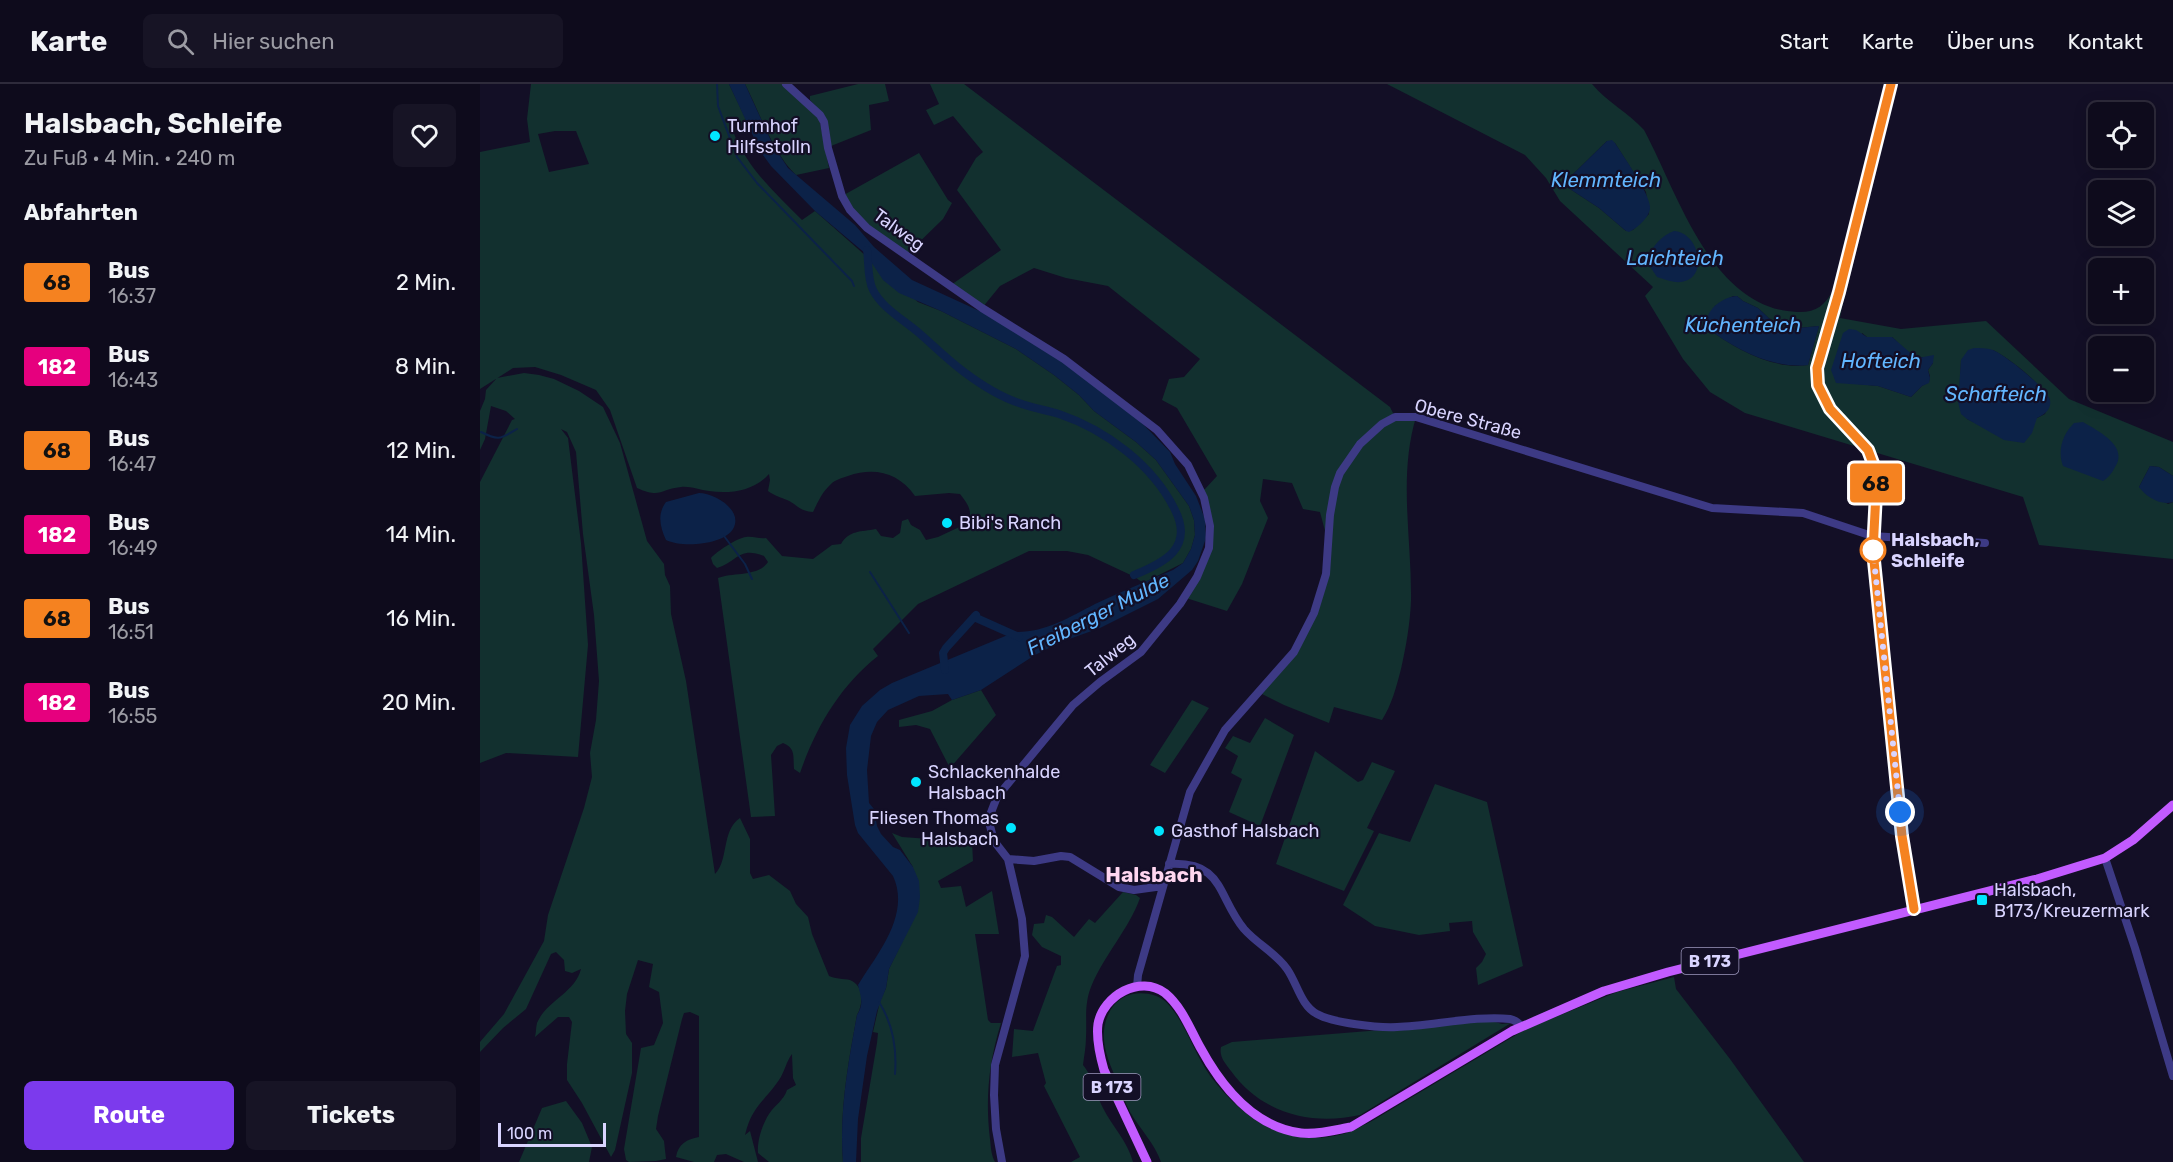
<!DOCTYPE html>
<html lang="de">
<head>
<meta charset="utf-8">
<style>
  :root { --surface:#0e0b1c; --page:#171425; --text:#f1f3f6; --muted:#9b9ba3; --line:#2e2b3b; --accent:#7c3aed }
  body { margin:0; font-family:Rubik,sans-serif; background:var(--page); color:var(--text); height:100vh; display:flex; flex-direction:column; font-size:22px; white-space:nowrap }
  * { box-sizing:border-box; margin:0 }
  p { font-size:20px; color:var(--muted) }
  .icon { flex:none; width:33px; height:33px; fill:none; stroke:currentColor; stroke-width:2; stroke-linecap:round; stroke-linejoin:round }
  .map { position:relative; flex:1; overflow:hidden }
  .side { display:flex; flex-direction:column; background:var(--surface); width:480px }
  .side>* { flex:none }
  .badge { padding:0 12px; border-radius:4px; font-size:21px; line-height:39px }
  .buttons { position:absolute; left:1608px; top:18px; display:grid; gap:12px }
  .buttons a { display:grid; place-items:center; width:66px; height:66px; border-radius:9px; background:var(--surface); box-shadow:0 3px 15px #0003,0 0 0 2px var(--line); font-size:30px }
  .scale { position:absolute; left:18px; bottom:15px; width:108px; box-sizing:border-box; padding-left:6px; border:3px solid #d9d4ff; border-top:0; font-size:16px; line-height:21px; white-space:nowrap; color:#d9d4ff; -webkit-text-stroke:4px #130f26; paint-order:stroke }
  .you { position:absolute; width:30px; height:30px; margin:-15px; border:4px solid #fff; border-radius:50%; background:#1a73e8; box-shadow:0 0 0 9px #1a73e833 }
  .map>.badge { position:absolute; translate:-50% -50%; box-shadow:0 0 0 3px #fff }
  h2 { padding:0 24px; font-size:22px; line-height:54px }
  .round { display:grid; place-items:center; flex:none; width:63px; height:63px; border-radius:9px; background:var(--page) }
  .summary { display:flex; align-items:center; justify-content:space-between; height:102px; padding:0 24px }
  h1 { font-size:28px; font-weight:700; line-height:45px }
  .primary-button { display:flex; gap:12px; margin-top:auto; padding:12px 24px }
  .primary-button a { flex:1; height:69px; border-radius:9px; background:var(--accent); color:#fff; font-size:24px; font-weight:700; line-height:69px; text-align:center }
  .primary-button a+a { background:var(--page); color:var(--text) }
  ul { padding:0; list-style:none }
  li { display:flex; align-items:center; gap:18px; height:84px; padding:0 24px }
  li div { flex:1 }
  li b { display:block; font-size:22px }
  li em { font-style:normal }
  li .badge { min-width:66px; font-weight:700; text-align:center }
  header { display:flex; align-items:center; gap:36px; box-sizing:border-box; height:84px; padding:0 30px; background:var(--surface); border-bottom:2px solid var(--line) }
  header strong { font-size:28px }
  nav { display:flex; gap:33px; margin-inline-start:auto; font-size:21px }
  .search { width:420px; height:54px; background:var(--page); display:flex; align-items:center; gap:15px; box-sizing:border-box; padding:0 21px; border-radius:9px; color:var(--muted); font-size:22px }
  main { display:flex; flex:1; min-height:0 }
  .map>svg:first-child { display:block }
  .green { fill:#12302f; fill-rule:evenodd }
  .water { fill:#0c2248 }
  .lines { fill:none; stroke-linecap:round; stroke-linejoin:round }
  .stream { stroke:#0c2248; stroke-width:2 }
  .canal { stroke:#0c2248; stroke-width:8 }
  .minor { stroke:#3d3a85; stroke-width:8 }
  .major { stroke:#c25bff; stroke-width:9 }
  .line-casing { stroke:#fff; stroke-width:14 }
  .line { stroke:#f58220; stroke-width:9 }
  .walk { stroke:#d9d4ff; stroke-width:6; stroke-dasharray:0 10.8 }
  .poi-dot { fill:#00e5ff; stroke:#130f26; stroke-width:2 }
  .stop-dot { fill:#fff; stroke:#f58220; stroke-width:3 }
  .labels { text-anchor:middle; stroke-width:4.5; stroke-linejoin:round; paint-order:stroke }
  .shield { fill:#130f26; stroke:#9e99be; stroke-width:1.5 }
  .shield-label { font-size:16px; font-weight:bold; fill:#d9d4ff }
  .poi-label { font-size:18px; fill:#d9d4ff; stroke:#130f26; text-anchor:start }
  .street-label { font-size:18px; fill:#d9d4ff; stroke:#130f26 }
  .stop-label { font-size:18px; font-weight:bold; fill:#d9d4ff; stroke:#130f26; text-anchor:start }
  .water-label { font-size:20px; font-style:italic; fill:#62b6ff; stroke:#130f26 }
  .quarter-label { font-size:21px; font-weight:bold; fill:#ffd6f0; stroke:#130f26 }
</style>
</head>
<body>
<header>
<strong>Karte</strong>
<div class="search"><svg class="icon" aria-label="search" viewBox="0 0 24 24"><circle cx="10" cy="10" r="6"/><path d="M15 15l6 6"/></svg>Hier suchen</div>
<nav><a>Start</a><a>Karte</a><a>Über uns</a><a>Kontakt</a></nav>
</header>
<main>
<section class="side">
<div class="summary"><div><h1>Halsbach, Schleife</h1><p>Zu Fuß · 4 Min. · 240 m</p></div><a class="round"><svg class="icon" aria-label="heart" viewBox="0 0 24 24"><path d="M12 20l-8-8c-3-5 5-10 8-4 3-6 11-1 8 4z"/></svg></a></div>
<h2>Abfahrten</h2>
<ul>
<li><span class="badge" style="background:#f58220;color:#111">68</span><div><b>Bus</b><p>16:37</p></div><em>2 Min.</em></li>
<li><span class="badge" style="background:#e6007e;color:#fff">182</span><div><b>Bus</b><p>16:43</p></div><em>8 Min.</em></li>
<li><span class="badge" style="background:#f58220;color:#111">68</span><div><b>Bus</b><p>16:47</p></div><em>12 Min.</em></li>
<li><span class="badge" style="background:#e6007e;color:#fff">182</span><div><b>Bus</b><p>16:49</p></div><em>14 Min.</em></li>
<li><span class="badge" style="background:#f58220;color:#111">68</span><div><b>Bus</b><p>16:51</p></div><em>16 Min.</em></li>
<li><span class="badge" style="background:#e6007e;color:#fff">182</span><div><b>Bus</b><p>16:55</p></div><em>20 Min.</em></li>
</ul>
<div class="primary-button"><a>Route</a><a>Tickets</a></div>
</section>
<div class="map">
<svg width="1693" height="1078" viewBox="0 0 1693 1078">
  <rect width="100%" height="100%" fill="#130f26"/>
  <!-- green -->
  <path class="green" d="M51 0H249L270 44 253 47C266 83 296 110 322 136L335 127 438 218 461 227 536 265 574 291 599 311 614 327 656 358 676 376 709 422 714 436 715 451 711 465 703 479 663 499 655 493 608 471 587 467H549L438 520 393 565 398 572C360 602 336 643 320 689L314 685C313 673 316 664 303 659L297 662 291 671 295 732 271 733 238 494C253 488 278 493 288 478L284 472C259 462 258 477 237 484L233 480 231 474C236 468 257 454 266 453 273 452 279 455 286 454L302 472 333 475 352 461 361 460C369 446 381 448 396 445L401 452 413 454 420 449 422 437 428 435 431 441 440 446 446 456 458 453 488 439C493 427 488 420 480 410L469 409 435 412C418 388 394 383 368 392 362 394 355 396 351 400 342 408 338 418 333 428 319 427 318 421 307 416 300 413 295 412 288 407L290 396 289 390C274 407 250 410 229 407 220 406 210 402 201 403 179 405 182 415 157 404L130 326 116 306 81 291 55 283 33 284 0 305V68L50 58 47 35ZM75 47H96L109 80 69 88 58 50Z
    M265 0H303L339 34 349 84 316 91C292 68 280 29 265 0Z
    M378 0H405L409 17 389 21 391 46 351 62 345 33 330 16V12Z
    M450 0H484L910 323 915 333H936C918 393 932 456 931 517 930 540 926 563 921 585 916 604 912 620 902 636L854 623 849 639 804 621 782 610 822 556 845 499 848 458 840 428 823 425 812 399 783 395 780 417 788 434 762 500 747 527 706 514 729 464 721 406 725 405 737 392 697 324 682 316 689 295 704 293 720 275 628 202 586 194 554 184 520 202 502 224 471 201 521 166 477 106 496 74 503 68 473 32 454 41 446 26 459 20Z
    M907 0H1112C1127 18 1149 29 1164 46 1198 109 1231 225 1317 228 1335 229 1345 222 1353 206L1390 58 1401 59 1367 197 1360 234 1421 245 1506 237 1589 315 1693 358V392L1679 383 1670 382 1659 403 1688 420 1693 418V475L1559 461 1543 413 1265 329 1230 308 1203 275 1165 212 1173 203 1080 117 1066 94 1045 71ZM1127 57 1135 59 1166 108 1169 130 1153 146 1146 147 1119 124 1087 103V96ZM1253 212H1257L1263 217 1278 224 1293 238 1308 245 1339 242 1328 281C1292 286 1256 265 1227 244L1235 222ZM1382 249 1387 253H1412C1422 261 1429 275 1443 273L1453 279 1448 286 1450 292 1449 298 1442 302 1431 313 1398 302 1368 299ZM1513 266C1532 276 1559 298 1570 316L1565 330 1557 334 1506 344 1487 335 1480 308 1481 276Z
    M439 69 468 116 472 119 463 135 426 171 387 144 362 112Z
    M44 289 59 291 74 295 99 307 123 323 140 359 167 457 184 480 185 491 190 502 191 530 206 597 235 790C249 776 241 747 260 734L270 755V789L273 795 289 791 310 807 316 820 328 833 332 850 349 892C358 896 367 894 372 897 384 903 383 921 377 931 368 980 359 1029 363 1078H289L278 1069C277 1057 282 1041 289 1030 295 1021 304 1016 307 1006L316 1001 313 994 312 970C306 978 305 987 299 996 284 1018 272 1022 265 1051L270 1047 278 1078H264L246 1070 237 1071 234 1078H214L196 1073C198 1060 207 1055 219 1053V932L210 928 204 929 202 935 178 1032 176 1045 184 1057 186 1075 176 1077 149 1078 146 1076 144 1065 161 964 174 961 183 939 179 908 169 903 173 880 158 876 147 910 145 927 146 950 152 959V989L135 1066 131 1073 102 1019 87 996V980L92 938 89 933H78L55 953C56 949 56 943 57 939 66 917 95 909 101 885L92 889 85 887 84 876 76 868 71 870 46 925 23 944 0 968V958L24 930 64 857 68 831 104 724 112 693 110 669 116 636 119 597 114 531 103 450 96 368 87 348 81 345 88 354 101 459 108 561 98 673 26 669 0 679V398L32 336 35 335 26 327 11 322 5 355 0 366V327L5 315 6 306 17 294Z
    M501 606 516 631 470 684 450 645 436 641 419 643V636L452 627 472 616Z
    M712 616 729 624 685 689 670 681Z
    M785 634 814 651 780 742 749 728 762 695 751 689 758 672 745 664 753 652 770 659Z
    M835 667 878 698 883 696 892 678 915 687 887 744 894 747 864 807 796 780Z
    M955 700 1007 718 1043 882 998 901 996 884 1002 878 1006 870 993 848 992 837 969 839 970 847 939 851 895 842 863 821 899 749 930 758Z
    M412 749 422 753 492 758 493 777 458 797 461 804 481 802 486 823 512 807 519 850H495L508 936 511 939H521C509 977 505 1015 510 1055 511 1063 511 1071 515 1078H381V1054L397 959 398 949 393 948 400 917 406 904 409 885 424 854 433 783Z
    M643 808 656 811 660 814C649 845 624 871 611 903 604 921 607 935 606 953 606 963 604 972 603 981 616 998 614 1006 623 1024 632 1042 648 1058 653 1078H591L600 1073 564 1002 566 999 558 969 532 973 534 945 553 947 577 882 581 881V872L562 863 552 851 554 840 564 839 566 831 572 833 594 853 609 835 615 839Z
    M1194 893 1196 905 1250 975 1324 1078H681C675 1060 660 1045 650 1028 645 1019 642 1008 638 999 628 977 617 953 629 929 633 920 642 912 653 910 664 908 678 910 687 919 706 939 714 970 731 993 764 1036 807 1065 863 1050 873 1048 883 1041 892 1037L1046 945 1137 908Z
    M1012 937 1022 940 1031 939 880 1031C831 1042 781 1029 751 987 745 979 739 973 741 963L752 958Z
    M86 1017 102 1039 112 1063 109 1078H39L62 1024Z"/>
  <!-- water -->
  <path class="water" d="M249 0H265L293 61 308 84 375 141 394 163 432 196 506 230 577 273 659 336 690 368 695 380 716 412 725 435 726 454 718 477 712 486 678 515 620 544 581 558 555 571 501 606 472 616 468 610 439 612 408 626 397 638 391 652 387 686 389 719 394 725 397 742 401 750 413 763 420 766 433 783 439 797 440 813 438 828 409 885 406 904 397 927 387 972 378 1035 376 1078H363C359 1029 368 980 377 931 384 920 381 913 378 901 397 870 431 831 413 792L378 749 375 741 367 691 366 664 370 641 382 622 400 606 412 599 535 548C564 549 590 533 615 520 640 508 667 497 693 486L703 479 711 465 715 451 714 436 709 422 676 376 656 358 614 327 599 311 574 291 536 265 461 227 419 209 403 196 386 170 335 127 291 82 280 67Z
    M1132 56 1135 59C1143 72 1171 111 1170 124 1170 133 1156 145 1149 148L1146 147 1119 124 1087 103V96L1127 57Z
    M1194 147C1219 148 1230 194 1201 198 1193 199 1184 195 1177 193L1167 178C1170 164 1181 152 1194 147Z
    M1257 212 1263 217 1278 224 1293 238 1308 245 1339 242 1328 281C1292 285 1255 265 1227 244 1223 227 1242 213 1257 212Z
    M1369 245 1376 246 1387 253H1412L1434 272 1438 274 1454 271 1453 279 1448 286 1450 294 1449 299 1442 302 1431 313 1398 302 1356 299 1351 286 1363 249Z
    M1494 264C1500 264 1506 264 1513 266 1525 271 1567 304 1570 316 1572 325 1564 331 1557 334L1552 349 1544 359 1524 356 1487 335 1481 330 1478 318 1481 276 1488 266Z
    M1603 338C1618 347 1649 362 1635 383 1632 389 1629 393 1623 397L1583 382C1577 366 1583 350 1594 339Z
    M1670 382 1679 383 1693 392V418C1681 422 1666 413 1659 403Z
    M219 409C234 409 264 426 253 445 243 461 202 464 186 456 180 443 177 430 186 418Z"/>
  <g class="lines">
    <!-- stream -->
    <path class="stream" d="M237 0 238 22 257 73 277 99 372 197 374 202
      M1 348C19 357 20 355 37 345
      M244 452 265 480 272 495
      M390 488 429 549
      M399 918C413 940 417 964 415 990"/>
    <!-- canal -->
    <path class="canal" d="M387 166C389 179 387 194 393 206 402 224 424 236 439 249 454 262 468 276 484 288 500 300 521 313 539 319 552 324 566 326 579 330 626 346 673 381 695 426 714 464 684 479 654 491
      M494 533 539 553
      M465 586 463 569 466 564 496 531"/>
    <!-- minor -->
    <path class="minor" d="M306 0 340 31 344 38 348 64 362 112 370 126 387 144 502 224 584 275 677 346 708 381 724 414 730 442 729 464 717 493 700 520 661 568 620 598 593 621 517 713 510 731 509 738 514 757 528 775 542 835 545 872 515 981 514 1011 516 1045 522 1078
      M1411 0 1359 208 1337 284 1338 301 1350 325 1388 366 1397 390 1393 467 1422 752 1434 825
      M1625 774 1655 864 1693 992
      M528 775 554 777 581 772 590 773 639 803 654 806 683 802
      M689 780C744 777 737 812 764 845 777 860 796 869 807 885 817 899 821 922 837 930 853 939 898 944 917 943 951 942 998 931 1030 935 1035 936 1038 938 1041 942
      M657 903 658 891 710 708 745 646 814 568 834 529 846 490 850 431 855 403 860 389 880 360 902 340 915 333H936L1232 424 1323 429 1392 452 1505 459"/>
    <!-- major -->
    <path class="major" d="M667 1078 624 986C620 972 616 955 618 940 623 912 660 890 685 909 702 923 710 945 720 963 741 1002 774 1043 821 1049 838 1051 855 1046 871 1043L1032 947 1124 907 1188 888 1557 795 1625 774 1653 756 1693 721"/>
  </g>
  <g class="lines">
    <!-- line casing -->
    <g class="line-casing">
      <path id="line" d="M1411 0 1359 208 1337 284 1338 301 1350 325 1388 366 1397 390 1393 467 1422 752 1434 825"/>
    </g>
    <!-- line -->
    <use href="#line" class="line"/>
    <!-- walk -->
    <path class="walk" d="M1393 466 1420 728"/>
  </g>
  <!-- markers -->
  <g class="poi-dot">
    <circle cx="235" cy="52" r="6"/>
    <circle cx="467" cy="439" r="6"/>
    <circle cx="436" cy="698" r="6"/>
    <circle cx="531" cy="744" r="6"/>
    <circle cx="679" cy="747" r="6"/>
    <rect x="1496" y="810" width="12" height="12" rx="3"/>
  </g>
  <circle class="stop-dot" cx="1393" cy="466" r="12"/>
  <g class="labels">
    <!-- shield labels -->
    <g class="shield">
      <rect x="1201.5" y="864" width="57" height="26" rx="4.5"/>
      <rect x="603.5" y="990" width="57" height="26" rx="4.5"/>
    </g>
    <g class="shield-label">
      <text x="1230" y="883">B 173</text>
      <text x="632" y="1009">B 173</text>
    </g>
    <!-- poi labels -->
    <g class="poi-label">
      <text x="247" y="48">Turmhof<tspan x="247" dy="21">Hilfsstolln</tspan></text>
      <text x="479" y="445">Bibi's Ranch</text>
      <text x="448" y="694">Schlackenhalde<tspan x="448" dy="21">Halsbach</tspan></text>
      <text x="519" y="740" text-anchor="end">Fliesen Thomas<tspan x="519" dy="21">Halsbach</tspan></text>
      <text x="691" y="753">Gasthof Halsbach</text>
      <text x="1514" y="812">Halsbach,<tspan x="1514" dy="21">B173/Kreuzermark</tspan></text>
    </g>
    <!-- street labels -->
    <g class="street-label">
      <text transform="translate(419 146) rotate(36)" y="6">Talweg</text>
      <text transform="translate(988 335) rotate(15)" y="6">Obere Straße</text>
      <text transform="translate(630 571) rotate(-39)" y="6">Talweg</text>
    </g>
    <!-- stop labels -->
    <g class="stop-label">
      <text x="1411" y="462">Halsbach,<tspan x="1411" dy="21">Schleife</tspan></text>
    </g>
    <!-- water labels -->
    <g class="water-label">
      <text x="1126" y="103">Klemmteich</text>
      <text x="1195" y="181">Laichteich</text>
      <text x="1263" y="248">Küchenteich</text>
      <text x="1401" y="284">Hofteich</text>
      <text x="1516" y="317">Schafteich</text>
      <text transform="translate(618 530) rotate(-27)" y="7">Freiberger Mulde</text>
    </g>
    <!-- quarter labels -->
    <g class="quarter-label">
      <text x="674" y="798">Halsbach</text>
    </g>
  </g>
</svg>
<div class="buttons">
<a><svg class="icon" aria-label="locate" viewBox="0 0 24 24"><circle cx="12" cy="12" r="6"/><path d="M12 2v4M12 18v4M2 12h4M18 12h4"/></svg></a>
<a><svg class="icon" aria-label="layers" viewBox="0 0 24 24"><path d="M12 4l9 5-9 5-9-5zM3 14l9 5 9-5"/></svg></a>
<a>+</a>
<a>−</a>
</div>
<div class="scale">100 m</div>
<div class="you" style="left:1420px;top:728px"></div>
<b class="badge" style="left:1396px;top:399px;background:#f58220;color:#111">68</b>
</div>
</main>
</body>
</html>
